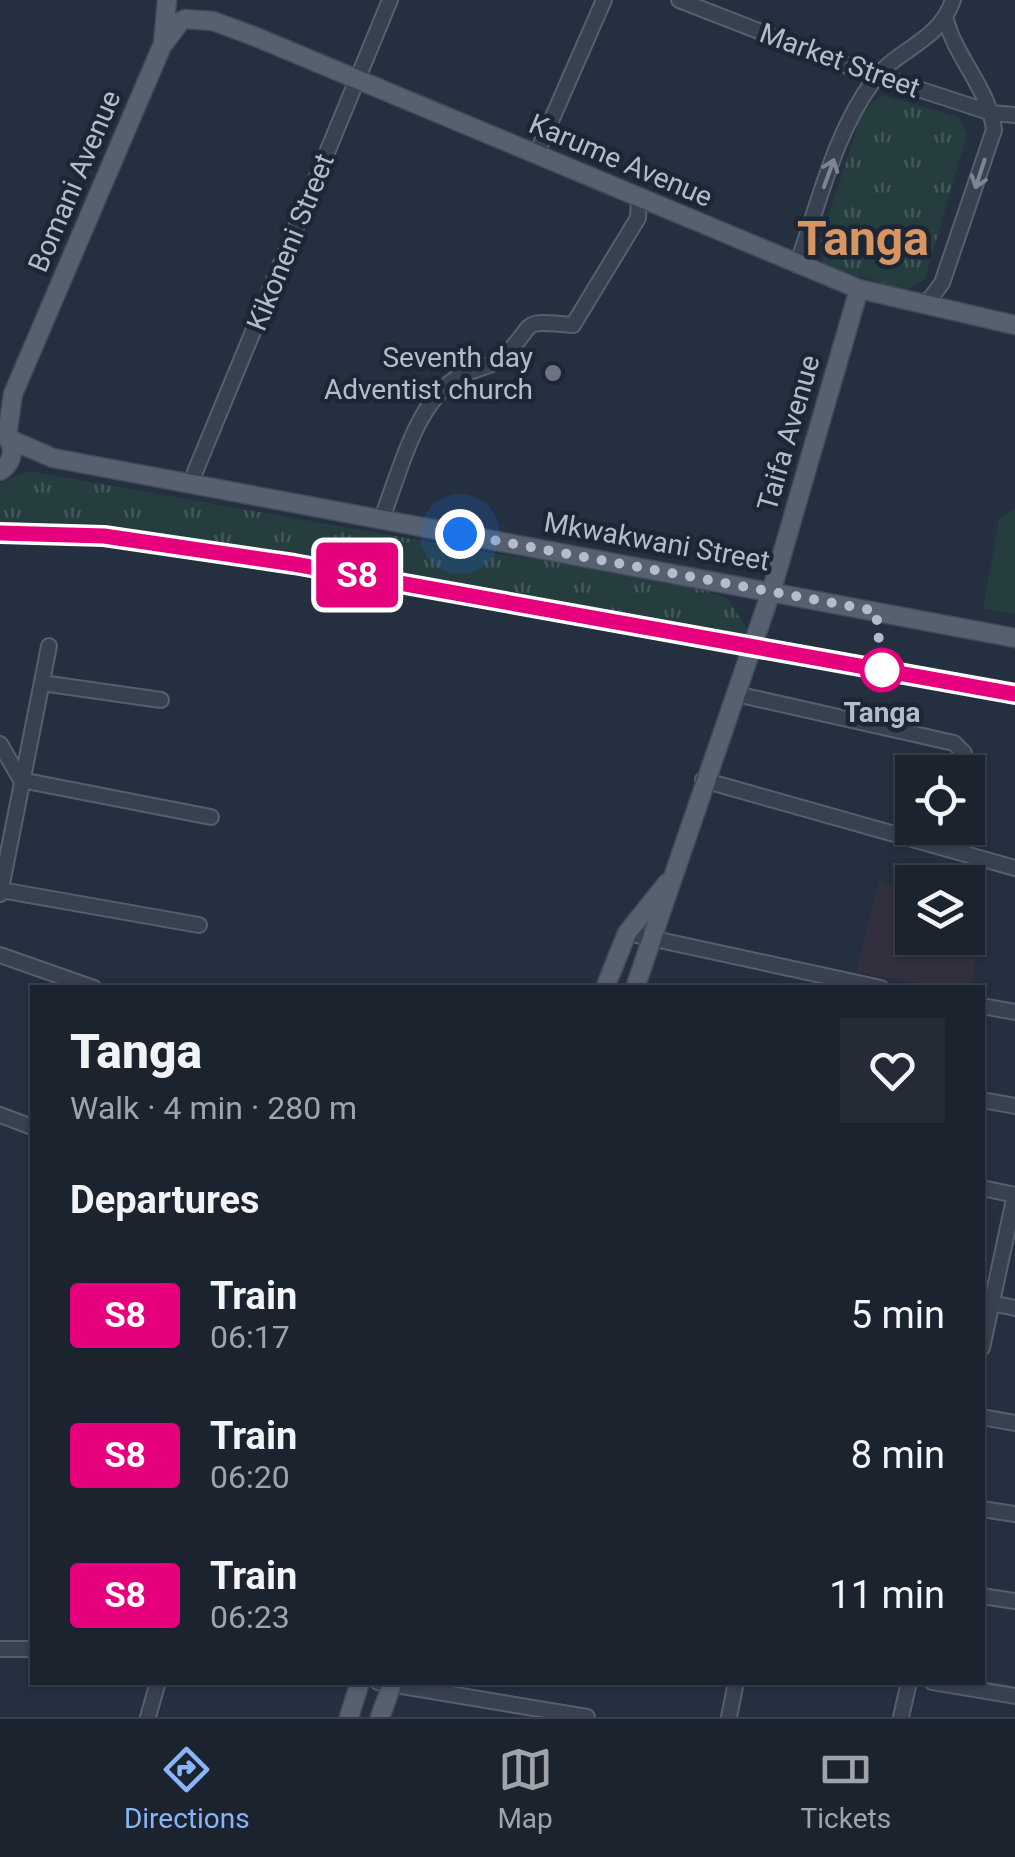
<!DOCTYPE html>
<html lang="en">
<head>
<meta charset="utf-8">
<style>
  :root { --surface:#1b232f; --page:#242b37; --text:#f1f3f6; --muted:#a0a4aa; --line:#39404b; --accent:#89b4f9 }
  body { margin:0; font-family:Roboto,sans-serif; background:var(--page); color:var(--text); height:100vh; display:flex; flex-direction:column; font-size:38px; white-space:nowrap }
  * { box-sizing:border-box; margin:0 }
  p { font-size:32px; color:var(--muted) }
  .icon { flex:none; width:55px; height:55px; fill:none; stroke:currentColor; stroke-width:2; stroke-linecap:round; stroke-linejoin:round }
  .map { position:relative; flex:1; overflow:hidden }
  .side { position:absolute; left:30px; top:985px; width:955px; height:700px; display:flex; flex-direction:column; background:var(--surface); border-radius:0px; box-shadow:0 2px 8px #0004,0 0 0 2px var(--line) }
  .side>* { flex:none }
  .badge { padding:0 20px; border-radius:8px; font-size:35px; line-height:65px }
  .fabs { position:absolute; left:895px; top:755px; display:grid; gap:20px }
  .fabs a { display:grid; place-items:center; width:90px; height:90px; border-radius:0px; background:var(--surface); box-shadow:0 2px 8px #0004,0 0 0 2px var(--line); font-size:50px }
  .you { position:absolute; width:50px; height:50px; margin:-25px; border:8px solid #fff; border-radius:50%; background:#1a73e8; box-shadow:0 0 0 15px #1a73e833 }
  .map>.badge { position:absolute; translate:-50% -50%; box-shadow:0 0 0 5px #fff }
  h2 { padding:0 40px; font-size:38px; line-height:90px }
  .round { display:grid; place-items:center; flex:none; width:105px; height:105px; border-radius:0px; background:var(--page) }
  .head { display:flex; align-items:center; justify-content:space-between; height:170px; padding:0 40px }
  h1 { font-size:48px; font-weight:800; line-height:75px }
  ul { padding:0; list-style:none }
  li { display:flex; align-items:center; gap:30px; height:140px; padding:0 40px }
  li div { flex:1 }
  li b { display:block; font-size:38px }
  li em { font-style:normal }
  li .badge { min-width:110px; font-weight:700; text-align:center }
  .menu { display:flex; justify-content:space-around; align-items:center; height:140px; border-top:2px solid var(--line); background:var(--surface); font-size:28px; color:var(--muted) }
  .menu a { display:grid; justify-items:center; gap:5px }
  .menu .current { color:var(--accent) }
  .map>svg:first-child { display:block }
  .medical { fill:#32303f }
  .park { fill:url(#park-tufts) }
  .pitch { fill:#263d40 }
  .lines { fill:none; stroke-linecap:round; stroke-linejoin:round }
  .minor-casing { stroke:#565f6c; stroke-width:18 }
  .major-casing { stroke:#414a58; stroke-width:21 }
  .minor { stroke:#38414f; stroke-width:14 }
  .major { stroke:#56606f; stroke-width:18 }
  .rail-casing { stroke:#5a6576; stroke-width:8 }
  .rail { stroke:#1d2634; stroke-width:4; stroke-dasharray:11; stroke-linecap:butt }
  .oneway { stroke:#7c8592 }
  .line-casing { stroke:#fff; stroke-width:22 }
  .line { stroke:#e6007e; stroke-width:15 }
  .walk { stroke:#b4bcc9; stroke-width:10; stroke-dasharray:0 18 }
  .worship-dot { fill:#6b7280; stroke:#1d2634; stroke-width:4 }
  .stop-dot { fill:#fff; stroke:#e6007e; stroke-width:5 }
  .labels { text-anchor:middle; stroke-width:9; stroke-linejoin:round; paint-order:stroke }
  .street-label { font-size:28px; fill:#b4bcc9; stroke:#1d2634 }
  .poi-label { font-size:28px; fill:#b4bcc9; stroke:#1d2634; text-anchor:end }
  .stop-label { font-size:28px; font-weight:bold; fill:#b4bcc9; stroke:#1d2634 }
  .town-label { font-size:48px; font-weight:bold; fill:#d79562; stroke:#1d2634 }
</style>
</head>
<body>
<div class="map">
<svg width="1015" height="1717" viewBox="0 0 1015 1717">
  <defs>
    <pattern id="park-tufts" width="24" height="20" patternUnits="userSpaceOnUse" patternTransform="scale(2.5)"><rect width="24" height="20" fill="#263d40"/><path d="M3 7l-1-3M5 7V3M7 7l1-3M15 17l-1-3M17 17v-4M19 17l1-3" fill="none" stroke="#43575a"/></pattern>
  </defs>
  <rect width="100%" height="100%" fill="#242f3f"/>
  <!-- medical -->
  <path class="medical" d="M879 881 912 890V938H968V904L984 908 971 987H941L856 972Z"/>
  <!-- park -->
  <path class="park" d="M882 95 959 117 967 134 925 279 905 291 823 264 819 244 863 111Z
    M28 471 491 553 672 578 728 599 747 629 744 636 108 527 0 526V483Z"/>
  <!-- pitch -->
  <path class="pitch" d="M1015 509V614L983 609 999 520Z"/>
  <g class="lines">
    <!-- minor casing -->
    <g class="minor-casing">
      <path id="minor" d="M679 0 851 67 992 113 1015 115
        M537 153 604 0
        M797 265C819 204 834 133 874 80 898 48 939 42 953 0
        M920 304 930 299 942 283 994 130C990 91 956 58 946 20
        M190 484 390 0
        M381 520C400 474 413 408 455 379 469 369 492 368 504 356 538 324 516 319 573 325L638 218 639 197
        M42 683 161 700
        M736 694 954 743 964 753 962 772
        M0 744 21 780 211 817
        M703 780 1015 868
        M941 847 946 828
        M1 890 199 925
        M0 894 49 646
        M627 933 881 988
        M0 955 94 988
        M982 1006 1015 1012
        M982 1100 1015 1106
        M0 1115 32 1127
        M982 1188 1015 1195
        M986 1302 1015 1308
        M982 1348 1015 1195
        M982 1417 1015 1423
        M982 1509 1015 1514
        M982 1596 1015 1601
        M0 1649H32
        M378 1682 587 1717
        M932 1682 1015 1696
        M148 1717 158 1682
        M729 1717 736 1682
        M901 1717 909 1682"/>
    </g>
    <!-- major casing -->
    <g class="major-casing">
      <path id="major" d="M185 19 213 21 256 37 859 289 1015 325
        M163 44 167 0
        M7 436 13 394 162 46 181 21
        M9 439 53 458 1015 638
        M0 471C14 462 16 446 4 434
        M605 988 627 933 667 883
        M635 988 772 589 859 289
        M349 1717 360 1682
        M380 1717 393 1682"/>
    </g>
    <!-- minor -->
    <use href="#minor" class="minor"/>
    <!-- major -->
    <use href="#major" class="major"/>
    <!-- rail casing -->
    <g class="rail-casing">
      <path id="rail" d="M0 533 104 535 294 564 1015 694"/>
    </g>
    <!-- rail -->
    <use href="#rail" class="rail"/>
  </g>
  <!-- one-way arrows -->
  <defs><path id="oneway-shaft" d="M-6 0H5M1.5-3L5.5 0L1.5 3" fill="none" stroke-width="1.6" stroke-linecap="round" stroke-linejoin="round" transform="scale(2.5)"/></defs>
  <g class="oneway">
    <use href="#oneway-shaft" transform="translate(829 173) rotate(-70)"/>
    <use href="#oneway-shaft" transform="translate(980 174) rotate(108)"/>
  </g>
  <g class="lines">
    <!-- line casing -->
    <g class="line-casing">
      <path id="line" d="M0 533 104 536 294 564 1015 694"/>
    </g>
    <!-- line -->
    <use href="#line" class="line"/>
    <!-- walk -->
    <path class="walk" d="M460 534 876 611 882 670"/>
  </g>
  <!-- markers -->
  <circle class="worship-dot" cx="553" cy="373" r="10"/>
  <circle class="stop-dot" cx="882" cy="670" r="20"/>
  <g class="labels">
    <!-- street labels -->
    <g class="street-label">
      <text transform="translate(840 60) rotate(20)" y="10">Market Street</text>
      <text transform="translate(621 160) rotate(23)" y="10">Karume Avenue</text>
      <text transform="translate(74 181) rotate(-67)" y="10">Bomani Avenue</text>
      <text transform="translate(290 242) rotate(-68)" y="10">Kikoneni Street</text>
      <text transform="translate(788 433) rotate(-74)" y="10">Taifa Avenue</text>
      <text transform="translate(657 541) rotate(10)" y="10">Mkwakwani Street</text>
    </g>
    <!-- poi labels -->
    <g class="poi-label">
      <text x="533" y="367">Seventh day<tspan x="533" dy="32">Adventist church</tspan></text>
    </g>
    <!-- stop labels -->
    <g class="stop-label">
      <text x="882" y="722">Tanga</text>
    </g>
    <!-- town labels -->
    <g class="town-label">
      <text x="863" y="255">Tanga</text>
    </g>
  </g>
</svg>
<div class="fabs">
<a><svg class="icon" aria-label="locate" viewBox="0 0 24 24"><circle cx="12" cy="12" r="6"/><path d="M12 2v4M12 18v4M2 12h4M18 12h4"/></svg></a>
<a><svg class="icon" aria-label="layers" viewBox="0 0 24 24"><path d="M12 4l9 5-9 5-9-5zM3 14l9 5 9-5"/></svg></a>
</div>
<div class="you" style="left:460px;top:534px"></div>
<b class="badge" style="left:357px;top:575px;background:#e6007e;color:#fff">S8</b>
<section class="side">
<div class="head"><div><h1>Tanga</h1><p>Walk · 4 min · 280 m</p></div><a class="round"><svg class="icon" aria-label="heart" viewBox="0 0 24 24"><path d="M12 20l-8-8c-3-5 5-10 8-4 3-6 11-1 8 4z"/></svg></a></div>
<h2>Departures</h2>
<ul>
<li><span class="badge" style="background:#e6007e;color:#fff">S8</span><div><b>Train</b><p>06:17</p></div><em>5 min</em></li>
<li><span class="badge" style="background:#e6007e;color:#fff">S8</span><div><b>Train</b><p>06:20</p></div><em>8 min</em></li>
<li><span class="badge" style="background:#e6007e;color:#fff">S8</span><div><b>Train</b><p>06:23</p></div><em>11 min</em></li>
</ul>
</section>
</div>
<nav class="menu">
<a class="current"><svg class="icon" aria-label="directions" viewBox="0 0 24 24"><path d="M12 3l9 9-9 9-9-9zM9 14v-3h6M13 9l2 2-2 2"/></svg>Directions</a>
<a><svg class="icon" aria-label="map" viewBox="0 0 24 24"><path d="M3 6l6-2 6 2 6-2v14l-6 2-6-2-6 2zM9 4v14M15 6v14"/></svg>Map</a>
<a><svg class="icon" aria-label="tickets" viewBox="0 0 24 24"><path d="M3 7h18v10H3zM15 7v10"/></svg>Tickets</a>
</nav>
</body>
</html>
